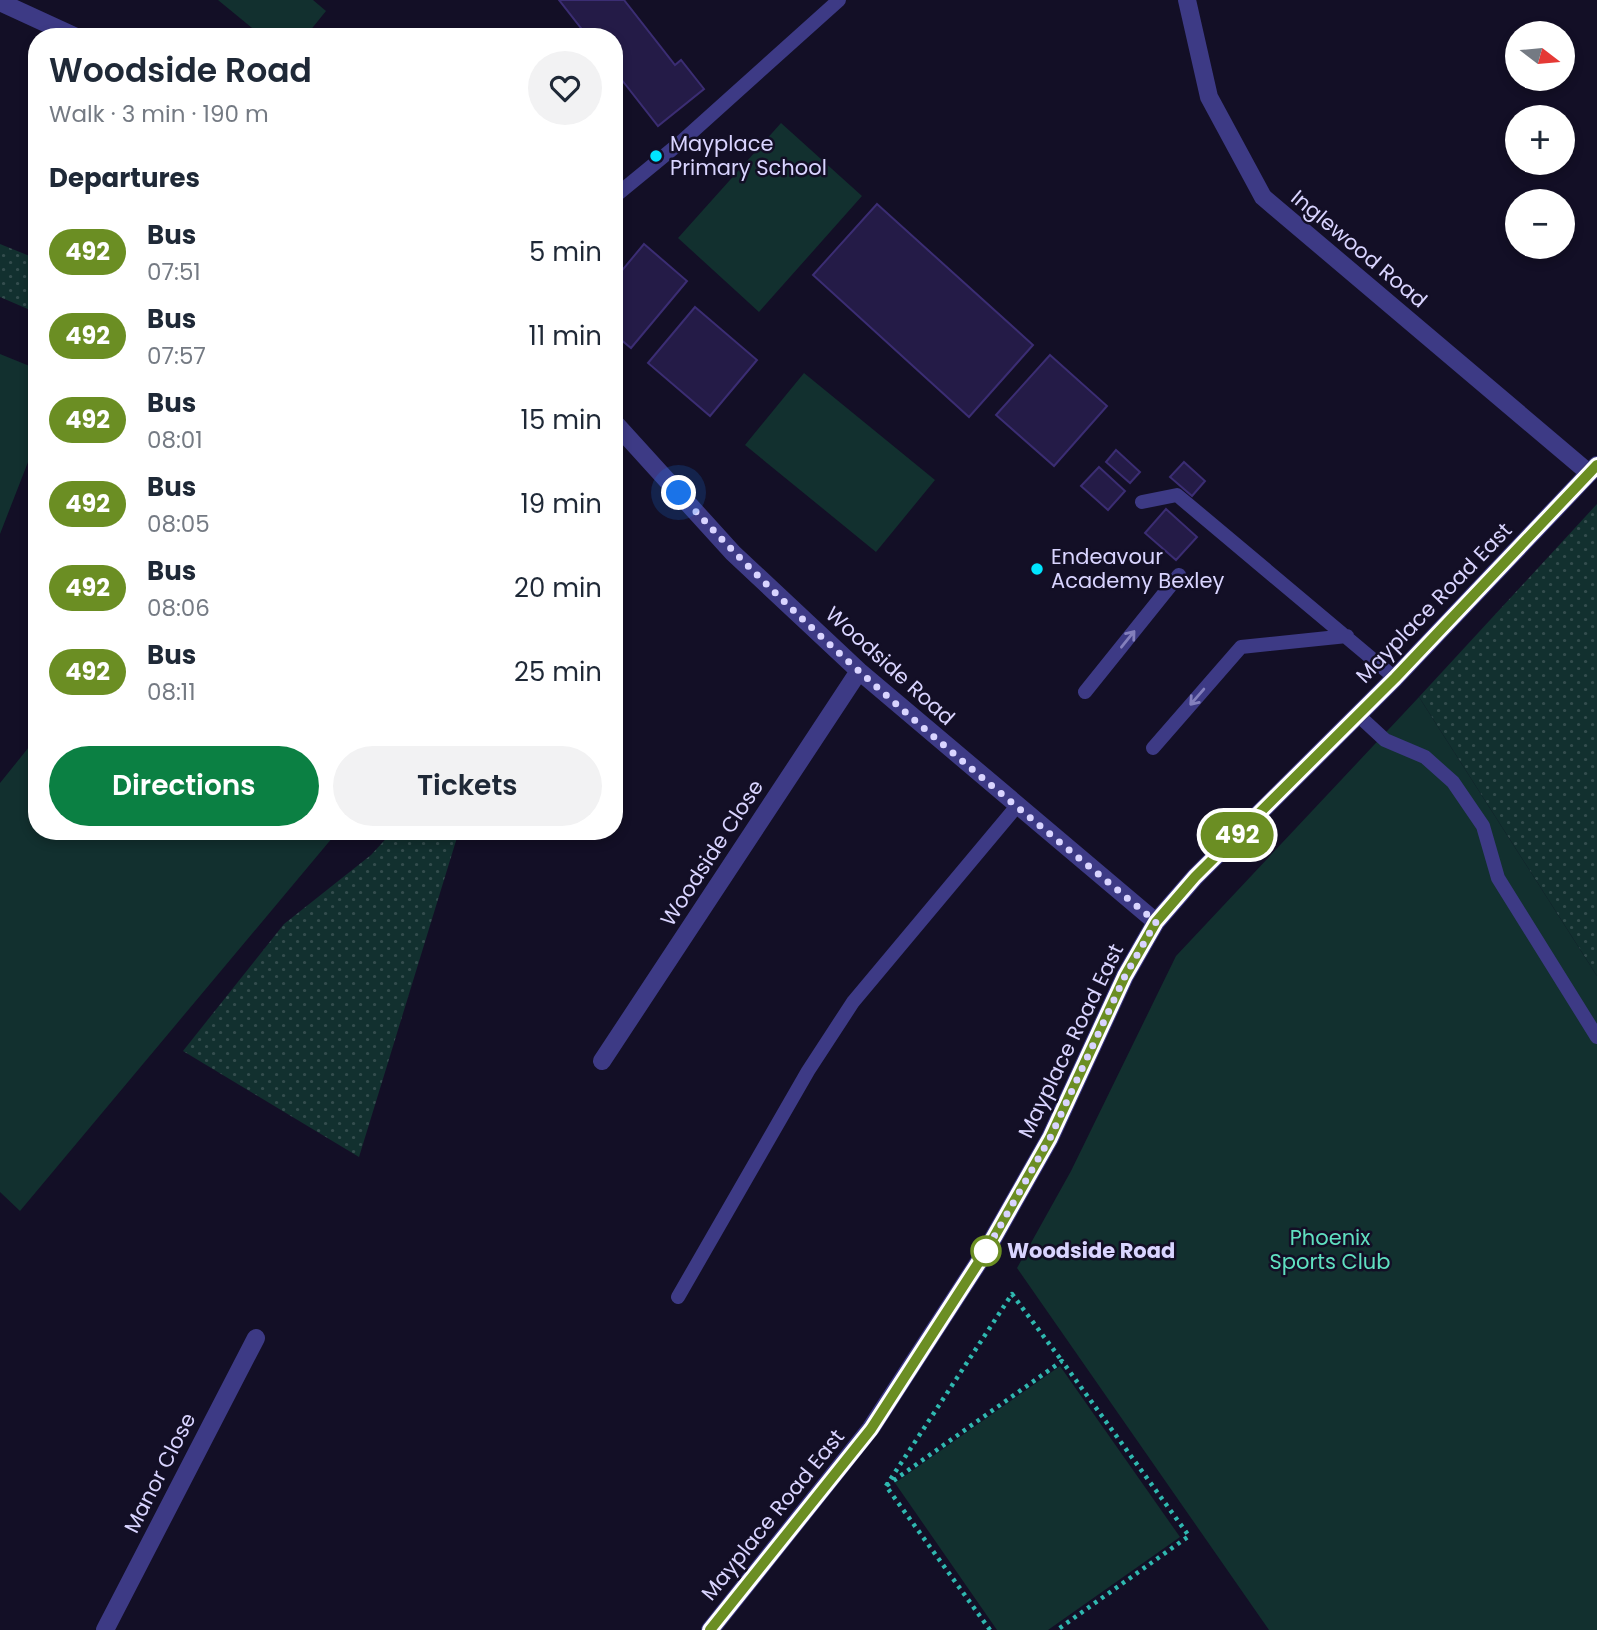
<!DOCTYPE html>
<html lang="en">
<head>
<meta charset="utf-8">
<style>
  :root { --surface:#fff; --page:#f2f2f3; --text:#1f2937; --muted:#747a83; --accent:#0b8043 }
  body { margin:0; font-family:Poppins,sans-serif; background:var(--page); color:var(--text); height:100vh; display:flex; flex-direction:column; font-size:26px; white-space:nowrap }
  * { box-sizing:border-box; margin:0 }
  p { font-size:23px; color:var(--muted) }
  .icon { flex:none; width:38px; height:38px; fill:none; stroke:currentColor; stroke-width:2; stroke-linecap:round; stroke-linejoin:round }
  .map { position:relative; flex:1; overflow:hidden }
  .sheet { position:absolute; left:28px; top:28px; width:595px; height:812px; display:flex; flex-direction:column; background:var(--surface); border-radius:28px; box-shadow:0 4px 10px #0003 }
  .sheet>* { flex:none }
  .badge { padding:0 14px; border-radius:23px; font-size:24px; line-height:46px }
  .needle { width:46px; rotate:106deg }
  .tools { position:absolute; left:1505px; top:21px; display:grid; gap:14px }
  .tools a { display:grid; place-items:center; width:70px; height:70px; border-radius:50%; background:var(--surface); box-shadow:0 4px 10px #0003; font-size:35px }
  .you { position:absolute; width:35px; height:35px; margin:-18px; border:5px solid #fff; border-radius:50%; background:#1a73e8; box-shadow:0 0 0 10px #1a73e833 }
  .map>.badge { position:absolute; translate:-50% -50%; box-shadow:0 0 0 4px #fff }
  h2 { padding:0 21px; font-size:26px; line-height:63px }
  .round { display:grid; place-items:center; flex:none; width:74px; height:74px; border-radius:37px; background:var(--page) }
  .head { display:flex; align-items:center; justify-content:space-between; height:119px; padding:0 21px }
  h1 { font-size:33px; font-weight:600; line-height:52px }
  .action { display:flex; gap:14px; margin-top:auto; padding:14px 21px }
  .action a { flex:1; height:80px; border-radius:42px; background:var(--accent); color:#fff; font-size:28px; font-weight:600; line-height:80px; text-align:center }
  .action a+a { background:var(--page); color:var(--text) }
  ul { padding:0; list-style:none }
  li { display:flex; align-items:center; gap:21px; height:84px; padding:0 21px }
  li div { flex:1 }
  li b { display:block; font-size:26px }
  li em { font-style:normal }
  li .badge { min-width:77px; font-weight:700; text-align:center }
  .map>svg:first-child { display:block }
  .grass { fill:url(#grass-dots) }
  .park { fill:#12302f }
  .building { fill:#241b47; stroke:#3b2d73; stroke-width:2 }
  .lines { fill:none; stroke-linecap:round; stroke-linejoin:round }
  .path { stroke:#2fb8b0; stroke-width:4.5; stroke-dasharray:3.5 5; stroke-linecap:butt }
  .service { stroke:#3d3a85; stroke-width:14 }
  .minor { stroke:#3d3a85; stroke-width:18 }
  .tertiary { stroke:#3d3a85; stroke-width:18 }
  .oneway { stroke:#837fbc }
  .line-casing { stroke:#fff; stroke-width:16 }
  .line { stroke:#6b8e23; stroke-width:10 }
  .walk { stroke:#d9d4ff; stroke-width:7; stroke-dasharray:0 12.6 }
  .poi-dot { fill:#00e5ff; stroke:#130f26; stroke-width:2.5 }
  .stop-dot { fill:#fff; stroke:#6b8e23; stroke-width:3.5 }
  .labels { text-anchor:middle; stroke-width:5; stroke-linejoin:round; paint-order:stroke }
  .poi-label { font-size:21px; fill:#d9d4ff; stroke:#130f26; text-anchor:start }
  .street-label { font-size:21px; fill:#d9d4ff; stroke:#130f26 }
  .park-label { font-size:21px; fill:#5fe0c0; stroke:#130f26 }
  .stop-label { font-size:21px; font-weight:bold; fill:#d9d4ff; stroke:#130f26; text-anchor:start }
</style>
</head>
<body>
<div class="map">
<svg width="1597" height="1630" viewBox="0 0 1597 1630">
  <defs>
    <pattern id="grass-dots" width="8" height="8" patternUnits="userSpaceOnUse" patternTransform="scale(1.75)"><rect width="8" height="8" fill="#12302f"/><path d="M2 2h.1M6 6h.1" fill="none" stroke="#344d4e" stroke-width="1.8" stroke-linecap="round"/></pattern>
  </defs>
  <rect width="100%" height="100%" fill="#130f26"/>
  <!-- grass -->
  <path class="grass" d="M0 244 37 259V313L0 297Z
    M1597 504V976L1419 697Z
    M393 831H459L359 1157 183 1051 284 924 371 855Z"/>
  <!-- park -->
  <path class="park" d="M218 0H313L326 11 305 37H263Z
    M781 123 862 196 759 312 678 238Z
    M0 354 37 369V439L0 534Z
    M804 373 935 480 876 552 745 445Z
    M1419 697 1597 976V1630H1269L1017 1268 1071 1171 1176 956Z
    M37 737V831H338L20 1211 0 1192V783Z
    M1060 1366 1180 1537 1048 1630H997L895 1483Z"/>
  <!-- building -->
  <path class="building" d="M559 0H624L675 65 681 60 704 89 658 126 614 70V37H588Z
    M877 204 1033 345 969 417 813 275Z
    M644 244 687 281 631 348 614 334V280Z
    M695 307 757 360 710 416 648 363Z
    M1050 355 1107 406 1054 466 996 415Z
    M1116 450 1140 472 1130 483 1106 462Z
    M1184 462 1205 481 1192 496 1170 477Z
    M1099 467 1125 491 1108 510 1081 486Z
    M1166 509 1197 537 1176 560 1145 533Z"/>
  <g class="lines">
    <!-- path -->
    <path class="path" d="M886 1486 1012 1294 1062 1361
      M990 1630 886 1486 1062 1361 1189 1536 1057 1630"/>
    <!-- service -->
    <path class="service" d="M614 197 681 142 839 0
      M1142 502 1177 495 1395 678
      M1085 692 1179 575
      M1358 715 1385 740 1425 757 1453 782 1483 826 1498 878 1597 1037
      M1153 748 1241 647 1347 636
      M678 1297 808 1071 853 1002 1017 806"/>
    <!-- minor -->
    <path class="minor" d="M1187 0 1209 97 1263 197 1589 473
      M0 2 76 37
      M614 422 733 553 859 671 1156 922
      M602 1061 859 671
      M105 1630 256 1338"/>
    <!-- tertiary -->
    <path class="tertiary" d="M710 1630 871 1428 986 1251 1050 1138 1125 976 1156 922 1195 877 1395 678 1597 465"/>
  </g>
  <!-- one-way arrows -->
  <defs><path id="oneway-shaft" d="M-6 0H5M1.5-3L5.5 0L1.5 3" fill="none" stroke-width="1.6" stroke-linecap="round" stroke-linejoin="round" transform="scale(1.75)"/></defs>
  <g class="oneway">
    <use href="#oneway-shaft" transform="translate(1128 639) rotate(-51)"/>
    <use href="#oneway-shaft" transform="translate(1197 697) rotate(131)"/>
  </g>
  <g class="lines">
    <!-- line casing -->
    <g class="line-casing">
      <path id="line" d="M710 1630 871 1429 986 1251 1050 1138 1125 976 1156 922 1195 877 1395 678 1597 465"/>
    </g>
    <!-- line -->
    <use href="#line" class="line"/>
    <!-- walk -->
    <path class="walk" d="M679 493C822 652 992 785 1156 922L1125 976 1050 1138 986 1251"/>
  </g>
  <!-- markers -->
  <g class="poi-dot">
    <circle cx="656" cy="156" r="7"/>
    <circle cx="1037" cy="569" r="7"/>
  </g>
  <circle class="stop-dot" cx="986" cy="1251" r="14"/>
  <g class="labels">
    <!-- poi labels -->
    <g class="poi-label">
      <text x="670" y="151">Mayplace<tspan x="670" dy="24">Primary School</tspan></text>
      <text x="1051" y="564">Endeavour<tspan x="1051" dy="24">Academy Bexley</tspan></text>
    </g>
    <!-- street labels -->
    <g class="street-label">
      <text transform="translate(1359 249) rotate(40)" y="7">Inglewood Road</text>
      <text transform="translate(1434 603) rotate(-46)" y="7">Mayplace Road East</text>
      <text transform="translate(890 666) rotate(42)" y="7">Woodside Road</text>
      <text transform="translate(712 853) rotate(-57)" y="7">Woodside Close</text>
      <text transform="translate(1071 1041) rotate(-64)" y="7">Mayplace Road East</text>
      <text transform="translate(160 1473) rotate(-63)" y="7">Manor Close</text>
      <text transform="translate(773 1515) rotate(-51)" y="7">Mayplace Road East</text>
    </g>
    <!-- park labels -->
    <g class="park-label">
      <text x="1330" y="1245">Phoenix<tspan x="1330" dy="24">Sports Club</tspan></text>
    </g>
    <!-- stop labels -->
    <g class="stop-label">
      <text x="1007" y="1258">Woodside Road</text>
    </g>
  </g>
</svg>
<div class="tools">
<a><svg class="needle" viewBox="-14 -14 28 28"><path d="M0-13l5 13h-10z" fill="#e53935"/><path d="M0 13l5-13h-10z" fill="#747a83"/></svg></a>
<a>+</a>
<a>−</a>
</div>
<div class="you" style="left:679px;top:493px"></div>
<b class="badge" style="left:1237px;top:835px;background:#6b8e23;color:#fff">492</b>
<section class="sheet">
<div class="head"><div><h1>Woodside Road</h1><p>Walk · 3 min · 190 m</p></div><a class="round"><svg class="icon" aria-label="heart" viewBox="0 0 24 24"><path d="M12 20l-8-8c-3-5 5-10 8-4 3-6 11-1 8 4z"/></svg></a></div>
<h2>Departures</h2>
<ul>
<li><span class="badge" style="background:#6b8e23;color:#fff">492</span><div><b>Bus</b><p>07:51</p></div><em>5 min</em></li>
<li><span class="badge" style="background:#6b8e23;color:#fff">492</span><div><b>Bus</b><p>07:57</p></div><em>11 min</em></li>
<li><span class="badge" style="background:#6b8e23;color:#fff">492</span><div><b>Bus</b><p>08:01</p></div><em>15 min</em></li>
<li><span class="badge" style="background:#6b8e23;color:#fff">492</span><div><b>Bus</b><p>08:05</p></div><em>19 min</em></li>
<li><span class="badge" style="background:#6b8e23;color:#fff">492</span><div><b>Bus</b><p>08:06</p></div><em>20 min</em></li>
<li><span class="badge" style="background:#6b8e23;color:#fff">492</span><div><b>Bus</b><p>08:11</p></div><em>25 min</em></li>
</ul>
<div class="action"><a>Directions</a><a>Tickets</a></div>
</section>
</div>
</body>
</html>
